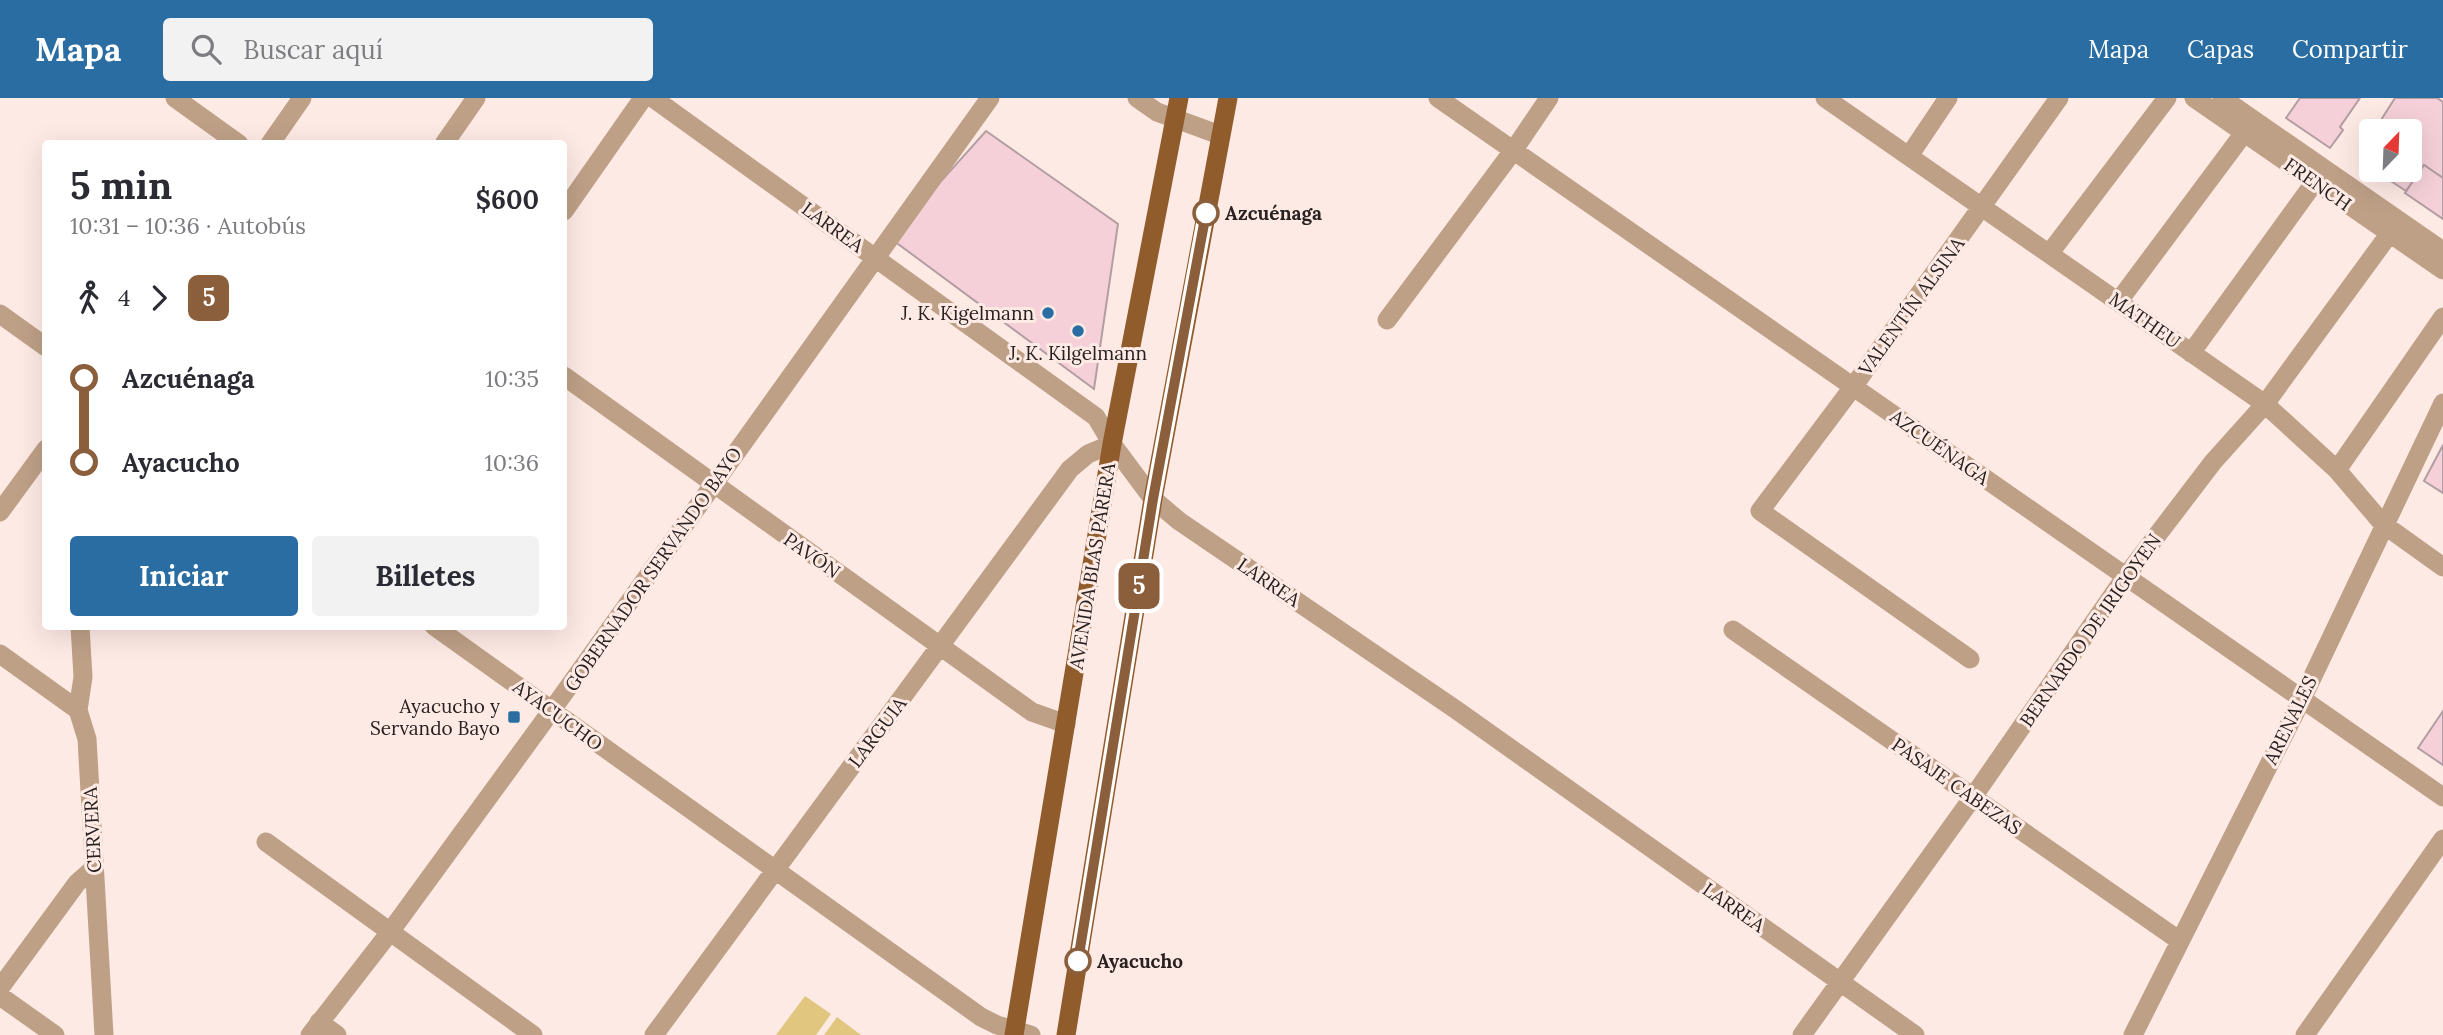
<!DOCTYPE html>
<html lang="es">
<head>
<meta charset="utf-8">
<style>
  :root { --surface:#fff; --page:#f2f2f3; --text:#2b2b33; --muted:#7c7c81; --accent:#2a6da2 }
  body { margin:0; font-family:Lora,serif; background:var(--page); color:var(--text); height:100vh; display:flex; flex-direction:column; font-size:26px; white-space:nowrap }
  * { box-sizing:border-box; margin:0 }
  p { font-size:23px; color:var(--muted) }
  .icon { flex:none; width:38px; height:38px; fill:none; stroke:currentColor; stroke-width:2; stroke-linecap:round; stroke-linejoin:round }
  .map { position:relative; flex:1; overflow:hidden }
  .sheet { position:absolute; left:42px; top:42px; width:525px; height:490px; display:flex; flex-direction:column; background:var(--surface); border-radius:7px; box-shadow:0 7px 28px #0002 }
  .sheet>* { flex:none }
  .badge { padding:0 14px; border-radius:10px; font-size:24px; line-height:46px }
  .needle { width:46px; rotate:23deg }
  .tools { position:absolute; left:2359px; top:21px; display:grid; gap:14px }
  .tools a { display:grid; place-items:center; width:63px; height:63px; border-radius:7px; background:var(--surface); box-shadow:0 7px 28px #0002; font-size:35px }
  .map>.badge { position:absolute; translate:-50% -50%; box-shadow:0 0 0 4px #fff }
  .legs { display:flex; align-items:center; gap:10px; height:77px; padding:0 28px; font-size:23px }
  .legs p { margin-inline-start:auto }
  .headline { display:flex; align-items:center; justify-content:space-between; height:119px; padding:0 28px }
  h1 { font-size:38px; font-weight:700; line-height:52px }
  .cta { display:flex; gap:14px; margin-top:auto; padding:14px 28px }
  .cta a { flex:1; height:80px; border-radius:7px; background:var(--accent); color:#fff; font-size:28px; font-weight:700; line-height:80px; text-align:center }
  .cta a+a { background:var(--page); color:var(--text) }
  ul { padding:0 28px; list-style:none }
  li { display:flex; align-items:center; gap:24px; height:84px; font-size:26px }
  li i { display:grid; place-items:center; width:10px; height:100%; margin:0 9px; background:currentColor }
  li i::after { content:''; width:18px; height:18px; margin:-9px; border:5px solid; border-radius:50%; background:var(--surface) }
  li p { margin-inline-start:auto }
  li:first-child i { background:linear-gradient(#0000 50%,currentColor 0) }
  li:last-child i { background:linear-gradient(currentColor 50%,#0000 0) }
  header { display:flex; align-items:center; gap:42px; box-sizing:border-box; height:98px; padding:0 35px; background:var(--accent); color:#fff }
  header strong { font-size:33px }
  nav { display:flex; gap:38px; margin-inline-start:auto; font-size:24px }
  .search { width:490px; height:63px; background:var(--page); display:flex; align-items:center; gap:18px; box-sizing:border-box; padding:0 24px; border-radius:7px; color:var(--muted); font-size:26px }
  .map>svg:first-child { display:block }
  .green { fill:#e0c67e }
  .building { fill:#f5d0d8; stroke:#b29ea2; stroke-width:2 }
  .lines { fill:none; stroke-linecap:round; stroke-linejoin:round }
  .minor { stroke:#bea087; stroke-width:19 }
  .primary { stroke:#915c2c; stroke-width:19 }
  .line-1-casing { stroke:#fff; stroke-width:16 }
  .line-1 { stroke:#8b5e3c; stroke-width:10 }
  .stop-1-dot { fill:#fff; stroke:#8b5e3c; stroke-width:3.5 }
  .poi-dot { fill:#2a6da2; stroke:#feeae5; stroke-width:2.5 }
  .labels { text-anchor:middle; stroke-width:6; stroke-linejoin:round; paint-order:stroke }
  .street-label { font-size:19px; fill:#282120; stroke:#feeae5 }
  .stop-label { font-size:19px; font-weight:bold; fill:#282120; stroke:#feeae5; text-anchor:start }
  .poi-label { font-size:19px; fill:#282120; stroke:#feeae5; text-anchor:end }
</style>
</head>
<body>
<header>
<strong>Mapa</strong>
<div class="search"><svg class="icon" aria-label="search" viewBox="0 0 24 24"><circle cx="10" cy="10" r="6"/><path d="M15 15l6 6"/></svg>Buscar aquí</div>
<nav><a>Mapa</a><a>Capas</a><a>Compartir</a></nav>
</header>
<div class="map">
<svg width="2443" height="937" viewBox="0 0 2443 937">
  <rect width="100%" height="100%" fill="#feeae5"/>
  <!-- green -->
  <path class="green" d="M805 898 831 916 816 937H776Z
    M837 919 861 937H824Z"/>
  <!-- building -->
  <path class="building" d="M2300 0H2360L2340 29 2343 32 2330 50 2286 20Z
    M2395 0H2437L2443 4V80L2424 67 2406 93 2374 72H2410V33H2374Z
    M986 33 1118 126 1094 291 890 140Z
    M2424 67 2443 80V121L2405 95Z
    M2443 347V395L2424 383Z
    M2443 613V667L2418 650Z"/>
  <g class="lines">
    <!-- minor -->
    <path class="minor" d="M175 0 239 46
      M653 0 1096 319 1112 346 1153 401 1179 423 1455 611 1915 937
      M1137 0 1157 14 1220 37
      M1438 0 2443 699
      M1825 0 2265 306 2337 372 2383 426 2443 469
      M2194 0 2443 172
      M2222 0 2443 153
      M270 46 302 0
      M444 46 476 0
      M1909 58 1948 0
      M564 113 643 0
      M2049 156 2167 0
      M2118 204 2244 35
      M0 216 46 249
      M1387 222 1513 53 1549 0
      M2191 255 2322 74
      M564 278 1032 614 1066 626
      M2337 372 2443 219
      M0 414 46 351
      M80 528 83 579 78 612 87 641 104 937
      M434 528 981 919 997 927 1031 937
      M1733 532 2180 843
      M0 556 78 612
      M1970 561 1760 413 1853 289 2059 0
      M266 744 533 937
      M0 890 77 785 94 770
      M0 898 55 937
      M319 924 337 937
      M310 937 390 834 552 612 990 0
      M654 937 1070 371 1088 356 1112 346
      M1802 937 1973 699 2126 478 2213 364 2265 306 2390 135
      M2133 937 2302 601 2443 305
      M2305 937 2443 741"/>
    <!-- primary -->
    <path class="primary" d="M1014 937 1112 346 1179 0
      M1066 937 1153 401 1228 0"/>
  </g>
  <g class="lines">
    <!-- line-1 casing -->
    <g class="line-1-casing">
      <path id="line-1" d="M1078 863 1153 401 1206 115"/>
    </g>
    <!-- line-1 -->
    <use href="#line-1" class="line-1"/>
  </g>
  <!-- markers -->
  <g class="stop-1-dot">
    <circle cx="1206" cy="115" r="12"/>
    <circle cx="1078" cy="863" r="12"/>
  </g>
  <g class="poi-dot">
    <circle cx="1048" cy="215" r="7"/>
    <circle cx="1078" cy="233" r="7"/>
    <rect x="507" y="612" width="14" height="14" rx="3.5"/>
  </g>
  <g class="labels">
    <!-- street labels -->
    <g class="street-label">
      <text transform="translate(2318 86) rotate(35)" y="7">FRENCH</text>
      <text transform="translate(833 129) rotate(36)" y="7">LARREA</text>
      <text transform="translate(1911 208) rotate(-54)" y="7">VALENTÍN ALSINA</text>
      <text transform="translate(2145 222) rotate(35)" y="7">MATHEU</text>
      <text transform="translate(1940 349) rotate(35)" y="7">AZCUÉNAGA</text>
      <text transform="translate(812 457) rotate(35)" y="7">PAVÓN</text>
      <text transform="translate(1092 468) rotate(-81)" y="7">AVENIDA BLAS PARERA</text>
      <text transform="translate(653 471) rotate(-55)" y="7">GOBERNADOR SERVANDO BAYO</text>
      <text transform="translate(1269 484) rotate(34)" y="7">LARREA</text>
      <text transform="translate(2090 532) rotate(-55)" y="7">BERNARDO DE IRIGOYEN</text>
      <text transform="translate(558 617) rotate(36)" y="7">AYACUCHO</text>
      <text transform="translate(2290 622) rotate(-64)" y="7">ARENALES</text>
      <text transform="translate(877 634) rotate(-53)" y="7">LARGUIA</text>
      <text transform="translate(1957 688) rotate(35)" y="7">PASAJE CABEZAS</text>
      <text transform="translate(92 732) rotate(-93)" y="7">CERVERA</text>
      <text transform="translate(1734 809) rotate(35)" y="7">LARREA</text>
    </g>
    <!-- stop labels -->
    <g class="stop-label">
      <text x="1225" y="122">Azcuénaga</text>
      <text x="1097" y="870">Ayacucho</text>
    </g>
    <!-- poi labels -->
    <g class="poi-label">
      <text x="1034" y="222">J. K. Kigelmann</text>
      <text x="1078" y="262" text-anchor="middle">J. K. Kilgelmann</text>
      <text x="500" y="615">Ayacucho y<tspan x="500" dy="22">Servando Bayo</tspan></text>
    </g>
  </g>
</svg>
<div class="tools">
<a><svg class="needle" viewBox="-14 -14 28 28"><path d="M0-13l5 13h-10z" fill="#e53935"/><path d="M0 13l5-13h-10z" fill="#7c7c81"/></svg></a>
</div>
<b class="badge" style="left:1139px;top:488px;background:#8b5e3c;color:#fff">5</b>
<section class="sheet">
<div class="headline"><div><h1>5 min</h1><p>10:31 – 10:36 · Autobús</p></div><b>$600</b></div>
<div class="legs"><svg class="icon" aria-label="walk" viewBox="0 0 24 24"><circle cx="13" cy="4" r="2"/><path d="M13 8l-2 6 4 7M11 14l-3 7M7 12l3-4h3l4 4"/></svg>4<svg class="icon" aria-label="forward" viewBox="0 0 24 24"><path d="M9 5l7 7-7 7"/></svg><b class="badge" style="background:#8b5e3c;color:#fff">5</b></div>
<ul>
<li><i style="color:#8b5e3c"></i><b>Azcuénaga</b><p>10:35</p></li>
<li><i style="color:#8b5e3c"></i><b>Ayacucho</b><p>10:36</p></li>
</ul>
<div class="cta"><a>Iniciar</a><a>Billetes</a></div>
</section>
</div>
</body>
</html>
